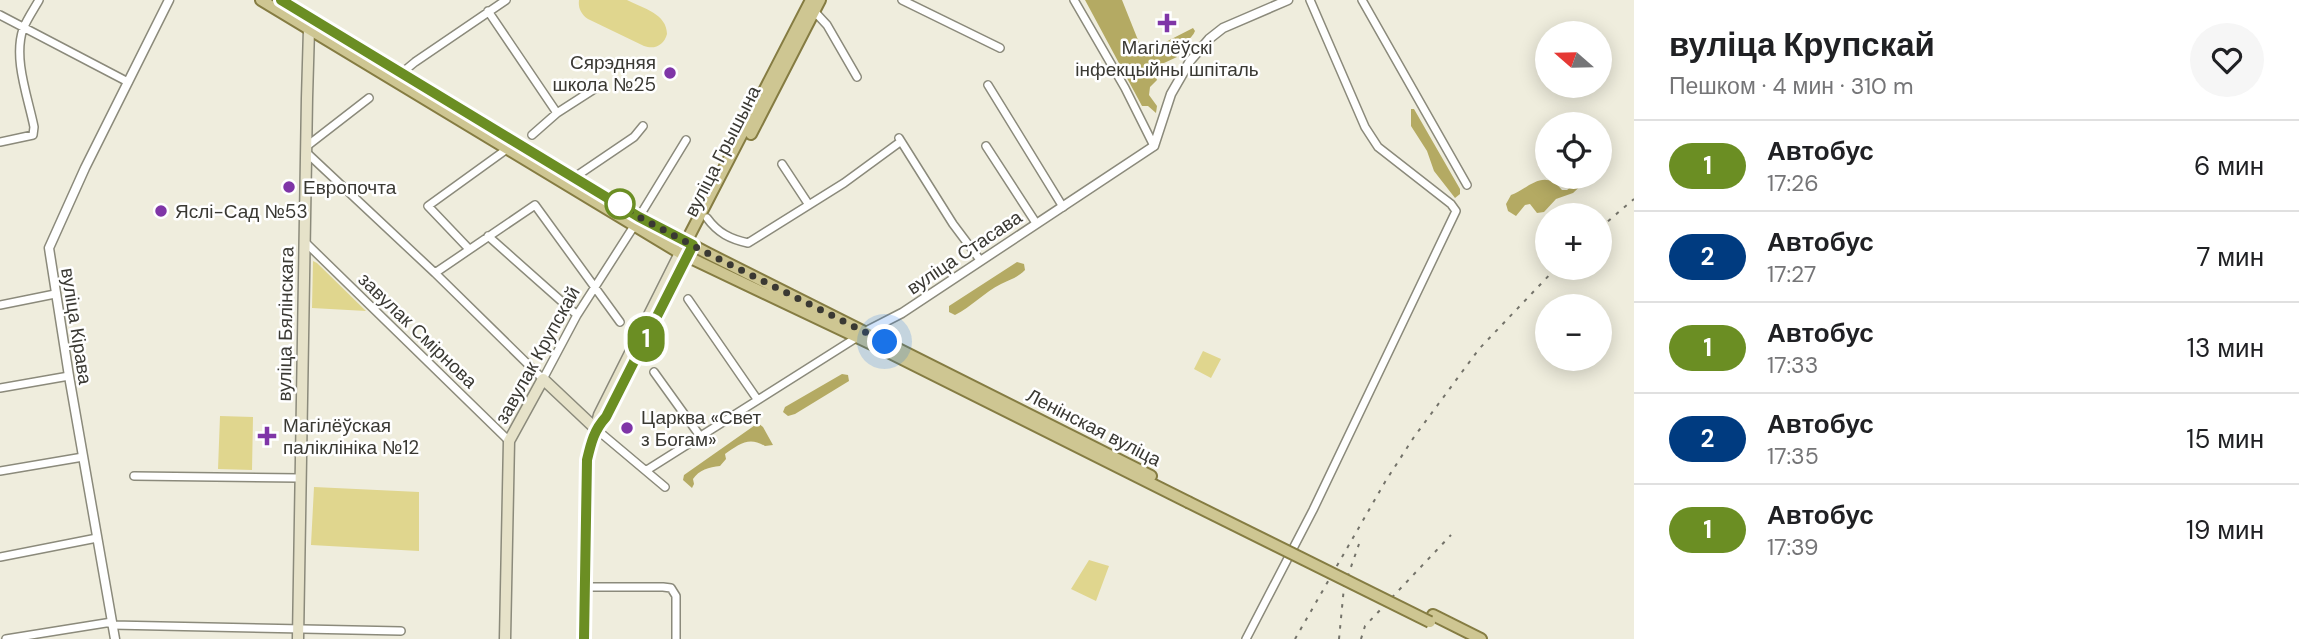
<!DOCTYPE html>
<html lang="ru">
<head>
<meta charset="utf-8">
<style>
  :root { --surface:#fff; --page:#f6f6f6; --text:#202124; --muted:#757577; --line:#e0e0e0 }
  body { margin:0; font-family:"DM Sans",sans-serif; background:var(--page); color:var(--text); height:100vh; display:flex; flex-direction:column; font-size:26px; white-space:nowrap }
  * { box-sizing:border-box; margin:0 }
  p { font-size:23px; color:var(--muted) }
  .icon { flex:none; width:38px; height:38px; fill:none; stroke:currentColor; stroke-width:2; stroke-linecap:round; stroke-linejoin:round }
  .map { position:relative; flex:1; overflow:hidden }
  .sheet { display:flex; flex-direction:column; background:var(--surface); width:665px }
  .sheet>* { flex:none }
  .badge { padding:0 14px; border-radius:23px; font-size:24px; line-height:46px }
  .needle { width:46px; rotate:290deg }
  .tools { position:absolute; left:1535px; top:21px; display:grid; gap:14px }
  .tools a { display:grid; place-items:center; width:77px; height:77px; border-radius:50%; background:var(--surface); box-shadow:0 4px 18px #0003; font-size:35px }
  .you { position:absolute; width:35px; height:35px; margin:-18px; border:5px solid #fff; border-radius:50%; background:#1a73e8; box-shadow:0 0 0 10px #1a73e833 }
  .map>.badge { position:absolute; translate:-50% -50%; box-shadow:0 0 0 4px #fff }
  .round { display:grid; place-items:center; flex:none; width:74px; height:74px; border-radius:37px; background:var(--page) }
  .summary { display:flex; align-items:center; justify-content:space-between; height:119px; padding:0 35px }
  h1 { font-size:33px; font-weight:800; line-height:52px }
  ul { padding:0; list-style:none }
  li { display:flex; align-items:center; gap:21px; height:91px; padding:0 35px; border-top:2px solid var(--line) }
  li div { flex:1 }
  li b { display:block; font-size:26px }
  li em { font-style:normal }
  li .badge { min-width:77px; font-weight:700; text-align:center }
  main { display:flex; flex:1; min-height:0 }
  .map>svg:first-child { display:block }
  .green { fill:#e0d68e }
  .forest { fill:#b4aa63 }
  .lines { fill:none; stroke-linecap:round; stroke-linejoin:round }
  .minor-casing { stroke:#8b8a7b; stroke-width:10 }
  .tertiary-casing { stroke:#8b8a7b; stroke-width:11 }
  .secondary-casing { stroke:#8b8a7b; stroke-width:13 }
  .primary-casing { stroke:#857c42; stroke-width:14 }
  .minor { stroke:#fff; stroke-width:7 }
  .tertiary { stroke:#fff; stroke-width:8 }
  .secondary { stroke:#e6e2c9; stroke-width:10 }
  .primary { stroke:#cec692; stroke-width:10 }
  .rail { stroke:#737269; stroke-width:2; stroke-dasharray:3.5 7; stroke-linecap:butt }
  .primary-bridge-casing { stroke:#857c42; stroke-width:14; stroke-linecap:butt }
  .primary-bridge { stroke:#cec692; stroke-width:10 }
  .line-casing { stroke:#fff; stroke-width:16 }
  .line { stroke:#6b8e23; stroke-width:10 }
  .walk { stroke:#3a3933; stroke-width:7; stroke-dasharray:0 12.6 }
  .poi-dot { fill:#7f35a7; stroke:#fff; stroke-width:2.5 }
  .stop-dot { fill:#fff; stroke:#6b8e23; stroke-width:3.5 }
  .labels { text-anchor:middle; stroke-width:5; stroke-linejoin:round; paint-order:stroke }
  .poi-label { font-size:19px; fill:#3a3933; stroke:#fff; text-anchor:start }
  .street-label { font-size:19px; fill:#3a3933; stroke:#fff }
</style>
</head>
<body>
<main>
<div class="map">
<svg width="1634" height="639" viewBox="0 0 1634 639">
  <rect width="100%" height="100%" fill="#efeddd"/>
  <!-- green -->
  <path class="green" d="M627 0C643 8 667 14 667 34 664 45 655 50 644 46L588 19C581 14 578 8 579 0Z
    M313 261 317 263 366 311 312 308Z
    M1203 351 1221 359 1211 378 1194 369Z
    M220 416 253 417 252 470 218 469Z
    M314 487 419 492V551L311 545Z
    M1089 560 1109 566 1096 601 1071 589Z"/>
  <!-- forest -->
  <path class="forest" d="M1085 0H1122L1140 45 1152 49 1193 28 1195 31C1192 39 1181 46 1172 49L1173 53 1177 57 1164 63 1152 65 1157 80 1150 87 1149 95 1157 106 1156 113 1148 106H1142Z
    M1411 109H1414L1460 189V194L1455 198 1434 171 1427 151 1411 126Z
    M1579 177H1589L1588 179 1573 193 1556 199 1544 212 1537 213 1530 204 1525 205 1516 216 1508 211 1506 204 1511 195C1528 189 1544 167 1562 190H1567L1578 181Z
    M1017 262 1024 264 1025 270C1017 278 1011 279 1001 284 985 292 971 307 955 315L949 312V306Z
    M842 374 848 375 849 381 795 414 788 416 783 412 785 407Z
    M758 423 763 427 773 445 765 446C749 436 739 444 725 454L726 459 720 466C709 467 699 470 693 479L694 484 692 488 683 480 684 475Z"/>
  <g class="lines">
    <!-- minor casing -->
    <g class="minor-casing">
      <path id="minor" d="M902 0 1000 48
        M1074 0 1125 88 1154 146
        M1362 0 1467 185
        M488 11 557 113
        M814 11 827 25 857 77
        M0 15 128 82
        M398 76 415 62 506 0
        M988 85 1063 207
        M532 135 557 113 599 86
        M899 138 953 224 980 260
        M0 142 33 135 34 127C28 97 13 59 23 29 27 19 34 9 39 0
        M307 146 369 98
        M986 146 1036 223
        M307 153 435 273 543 379 577 315 634 226
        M782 164 809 205
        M575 177 634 137 643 126
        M639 217 686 140
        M707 218C718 233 730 239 748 243L844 183 900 142
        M488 236 577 315
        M305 242 509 441
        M469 249 428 206 507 149
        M435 273 535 205 620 322
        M688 299 757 399
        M0 305 55 294
        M654 372 700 436
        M0 388 69 376
        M596 429 665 487
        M647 470 859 336
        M0 471 83 457
        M134 476 299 478
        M0 557 97 538
        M585 587H663L671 588 676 596V639
        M112 625 401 631
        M6 639 112 622
        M1246 639 1313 510 1456 211 1451 204 1378 147 1365 127 1310 0"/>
    </g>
    <!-- tertiary casing -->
    <g class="tertiary-casing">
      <path id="tertiary" d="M865 332 902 313 1154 146 1171 94 1190 61 1209 39 1223 28 1288 0
        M115 639 69 376 49 248 85 168 169 0"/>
    </g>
    <!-- secondary casing -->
    <g class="secondary-casing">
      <path id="secondary" d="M598 426 606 417 690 250
        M298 639 307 98 309 29 312 24
        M505 639 509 441 543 379 596 429
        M584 639 587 459 599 415 680 253"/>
    </g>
    <!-- primary casing -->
    <g class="primary-casing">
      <path id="primary" d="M261 0 680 253 882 349 1188 502
        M281 0 639 217 707 253 1151 476
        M751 134 820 0
        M684 246 811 0
        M1433 615 1481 639"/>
    </g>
    <!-- minor -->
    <use href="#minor" class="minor"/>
    <!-- tertiary -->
    <use href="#tertiary" class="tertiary"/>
    <!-- secondary -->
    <use href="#secondary" class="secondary"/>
    <!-- primary -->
    <use href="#primary" class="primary"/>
    <!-- rail -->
    <path class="rail" d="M1600 228 1634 199
      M1295 639 1385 482 1414 437 1479 349 1556 268
      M1339 639 1344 587 1359 544
      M1361 639 1365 626 1451 535"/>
    <!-- primary-bridge casing -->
    <g class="primary-bridge-casing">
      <path id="primary-bridge" d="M1188 502 1430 622"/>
    </g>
    <!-- primary-bridge -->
    <use href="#primary-bridge" class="primary-bridge"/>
  </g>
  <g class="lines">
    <!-- line casing -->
    <g class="line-casing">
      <path id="line" d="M281 0 639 217 693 245 606 417C594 430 591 443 587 460L584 639"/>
    </g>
    <!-- line -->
    <use href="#line" class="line"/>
    <!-- walk -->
    <path class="walk" d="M620 204 639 217 707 253 885 342"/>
  </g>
  <!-- markers -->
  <g class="poi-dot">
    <path d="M1163.5 12.5h7v7h7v7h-7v7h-7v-7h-7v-7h7z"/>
    <circle cx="670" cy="73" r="7"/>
    <circle cx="289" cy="187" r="7"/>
    <circle cx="161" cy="211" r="7"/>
    <circle cx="627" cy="428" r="7"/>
    <path d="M263.5 425.5h7v7h7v7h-7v7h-7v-7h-7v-7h7z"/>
  </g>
  <circle class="stop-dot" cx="620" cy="204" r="14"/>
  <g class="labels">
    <!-- poi labels -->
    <g class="poi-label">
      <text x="1167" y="54" text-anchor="middle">Магілёўскі<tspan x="1167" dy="22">інфекцыйны шпіталь</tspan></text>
      <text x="656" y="69" text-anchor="end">Сярэдняя<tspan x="656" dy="22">школа №25</tspan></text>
      <text x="303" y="194">Европочта</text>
      <text x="175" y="218">Яслі-Сад №53</text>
      <text x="641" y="424">Царква «Свет<tspan x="641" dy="22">з Богам»</tspan></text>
      <text x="283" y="432">Магілёўская<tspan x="283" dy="22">паліклініка №12</tspan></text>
    </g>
    <!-- street labels -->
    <g class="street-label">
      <text transform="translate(722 151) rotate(-63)" y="7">вуліца Грышына</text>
      <text transform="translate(964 252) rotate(-34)" y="7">вуліца Стасава</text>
      <text transform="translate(285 324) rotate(-89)" y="7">вуліца Бялінскага</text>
      <text transform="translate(77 326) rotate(81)" y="7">вуліца Кірава</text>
      <text transform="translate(418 330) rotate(44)" y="7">завулак Смірнова</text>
      <text transform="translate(537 355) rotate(-61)" y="7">завулак Крупскай</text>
      <text transform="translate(1094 427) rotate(27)" y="7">Ленінская вуліца</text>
    </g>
  </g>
</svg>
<div class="tools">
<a><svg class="needle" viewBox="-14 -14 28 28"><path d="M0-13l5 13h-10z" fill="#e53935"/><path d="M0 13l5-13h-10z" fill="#757577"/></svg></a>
<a><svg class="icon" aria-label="locate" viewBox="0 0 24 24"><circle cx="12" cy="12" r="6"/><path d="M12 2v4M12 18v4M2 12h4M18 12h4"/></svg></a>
<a>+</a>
<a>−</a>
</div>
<div class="you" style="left:885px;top:342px"></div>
<b class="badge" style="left:646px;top:339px;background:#6b8e23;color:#fff">1</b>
</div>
<section class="sheet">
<div class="summary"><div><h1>вуліца Крупскай</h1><p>Пешком · 4 мин · 310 m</p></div><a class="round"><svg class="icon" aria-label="heart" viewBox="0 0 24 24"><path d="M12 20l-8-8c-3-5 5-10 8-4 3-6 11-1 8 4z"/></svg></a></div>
<ul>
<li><span class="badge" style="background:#6b8e23;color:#fff">1</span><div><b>Автобус</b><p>17:26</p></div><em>6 мин</em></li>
<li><span class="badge" style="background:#003b80;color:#fff">2</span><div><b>Автобус</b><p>17:27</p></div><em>7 мин</em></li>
<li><span class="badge" style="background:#6b8e23;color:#fff">1</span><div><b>Автобус</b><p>17:33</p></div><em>13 мин</em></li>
<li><span class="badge" style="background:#003b80;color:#fff">2</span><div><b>Автобус</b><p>17:35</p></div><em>15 мин</em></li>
<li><span class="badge" style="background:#6b8e23;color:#fff">1</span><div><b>Автобус</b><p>17:39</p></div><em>19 мин</em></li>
</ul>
</section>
</main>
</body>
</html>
